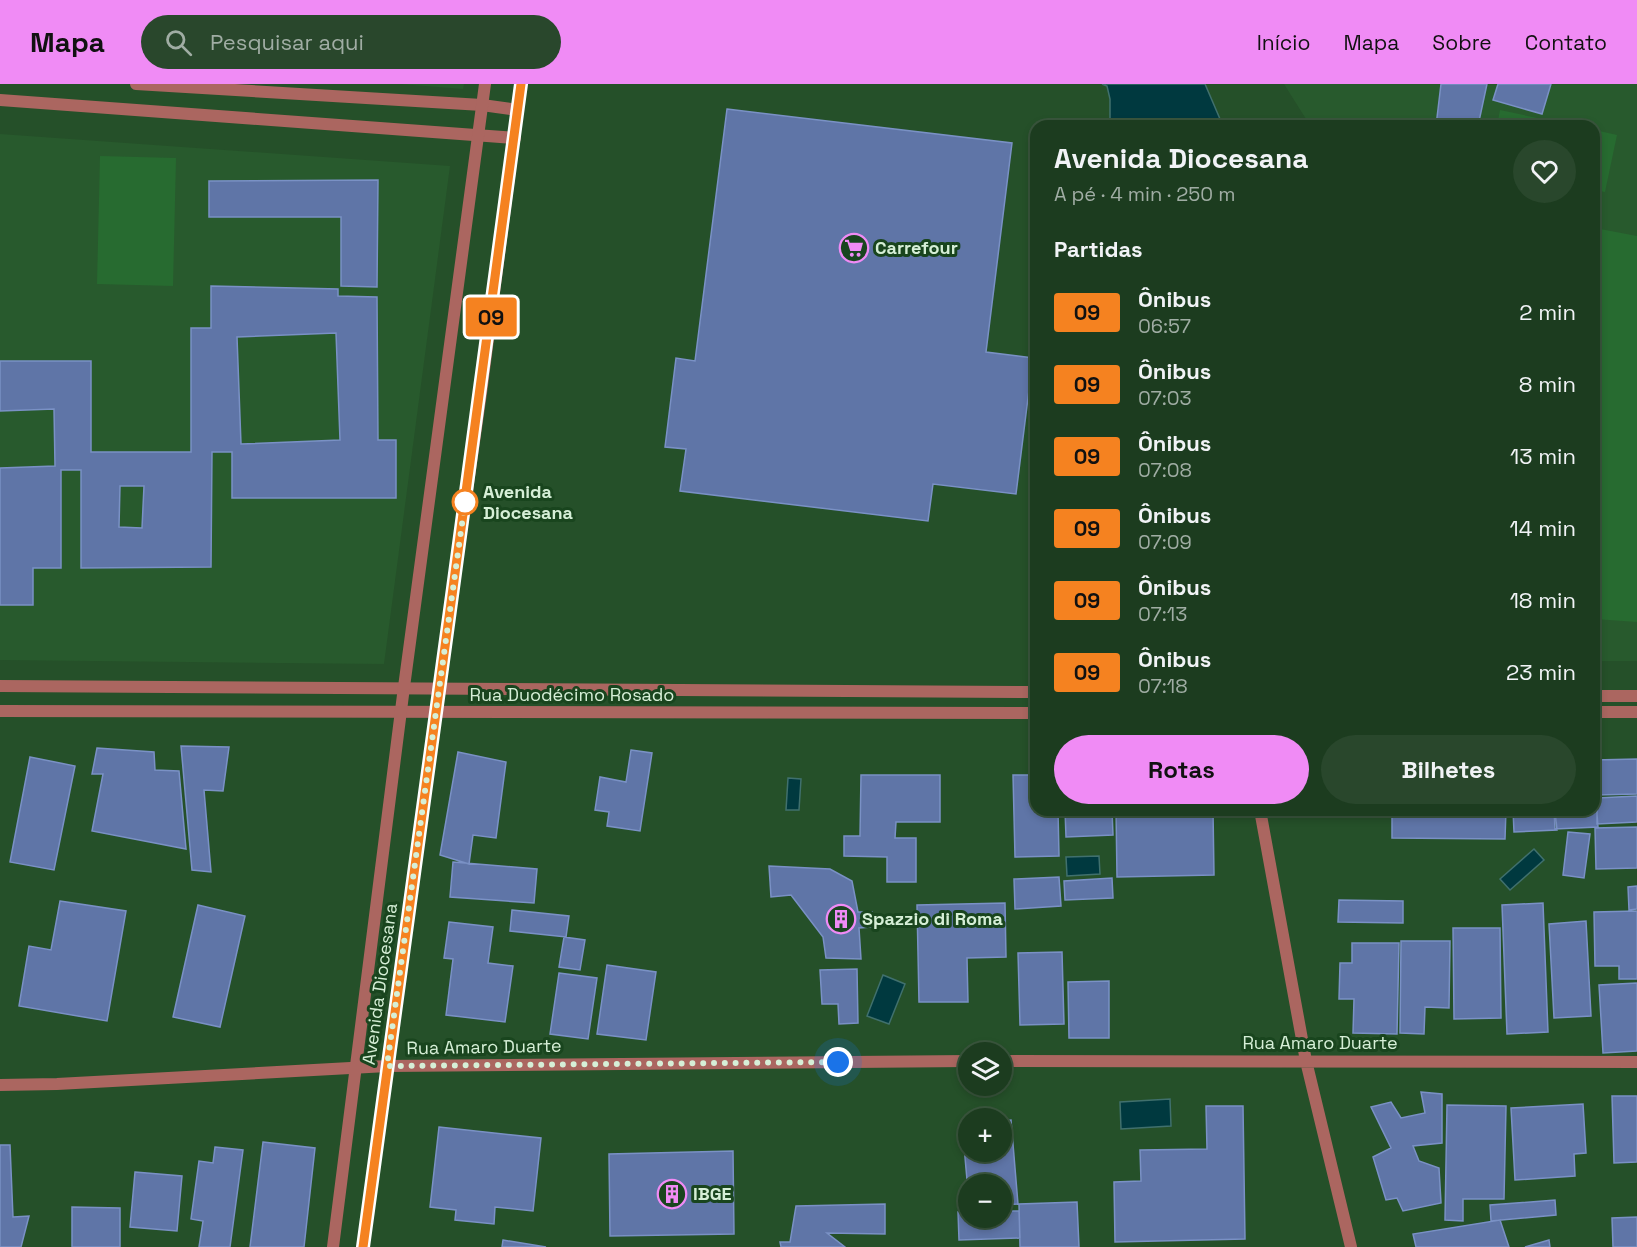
<!DOCTYPE html>
<html lang="pt">
<head>
<meta charset="utf-8">
<style>
  :root { --surface:#1c3c1f; --page:#29472c; --text:#f1f3f6; --muted:#a0ada4; --line:#3a563d; --accent:#f08bf5 }
  body { margin:0; font-family:"Space Grotesk",sans-serif; background:var(--page); color:var(--text); height:100vh; display:flex; flex-direction:column; font-size:22px; white-space:nowrap }
  * { box-sizing:border-box; margin:0 }
  p { font-size:20px; color:var(--muted) }
  .icon { flex:none; width:33px; height:33px; fill:none; stroke:currentColor; stroke-width:2; stroke-linecap:round; stroke-linejoin:round }
  .map { position:relative; flex:1; overflow:hidden }
  .sheet { position:absolute; left:1030px; top:36px; width:570px; height:696px; display:flex; flex-direction:column; background:var(--surface); border-radius:18px; box-shadow:0 3px 9px #0003,0 0 0 2px var(--line) }
  .sheet>* { flex:none }
  .badge { padding:0 12px; border-radius:4px; font-size:21px; line-height:39px }
  .controls { position:absolute; left:958px; top:958px; display:grid; gap:12px }
  .controls a { display:grid; place-items:center; width:54px; height:54px; border-radius:50%; background:var(--surface); box-shadow:0 3px 9px #0003,0 0 0 2px var(--line); font-size:30px }
  .you { position:absolute; width:30px; height:30px; margin:-15px; border:4px solid #fff; border-radius:50%; background:#1a73e8; box-shadow:0 0 0 9px #1a73e833 }
  .map>.badge { position:absolute; translate:-50% -50%; box-shadow:0 0 0 3px #fff }
  h2 { padding:0 24px; font-size:22px; line-height:54px }
  .round { display:grid; place-items:center; flex:none; width:63px; height:63px; border-radius:32px; background:var(--page) }
  .summary { display:flex; align-items:center; justify-content:space-between; height:102px; padding:0 24px }
  h1 { font-size:28px; font-weight:800; line-height:45px }
  .button { display:flex; gap:12px; margin-top:auto; padding:12px 24px }
  .button a { flex:1; height:69px; border-radius:36px; background:var(--accent); color:#111; font-size:24px; font-weight:800; line-height:69px; text-align:center }
  .button a+a { background:var(--page); color:var(--text) }
  ul { padding:0; list-style:none }
  li { display:flex; align-items:center; gap:18px; height:72px; padding:0 24px }
  li div { flex:1 }
  li b { display:block; font-size:22px }
  li em { font-style:normal }
  li .badge { min-width:66px; font-weight:700; text-align:center }
  header { display:flex; align-items:center; gap:36px; box-sizing:border-box; height:84px; padding:0 30px; background:var(--accent); color:#111 }
  header strong { font-size:28px }
  nav { display:flex; gap:33px; margin-inline-start:auto; font-size:21px }
  .search { width:420px; height:54px; background:var(--page); display:flex; align-items:center; gap:15px; box-sizing:border-box; padding:0 21px; border-radius:33px; color:var(--muted); font-size:22px }
  .map>svg:first-child { display:block }
  .built { fill:#285a2d }
  .green { fill:#276b30 }
  .water { fill:#00393f; stroke:#40706d; stroke-width:1.5 }
  .building { fill:#5f75a7; stroke:#7a91c5; stroke-width:1.5; fill-rule:evenodd }
  .lines { fill:none; stroke-linecap:round; stroke-linejoin:round }
  .minor { stroke:#ab6660; stroke-width:12 }
  .tertiary { stroke:#ab6660; stroke-width:12 }
  .line-casing { stroke:#fff; stroke-width:14 }
  .line { stroke:#f58220; stroke-width:9 }
  .walk { stroke:#d6efd7; stroke-width:6; stroke-dasharray:0 10.8 }
  .stop-dot { fill:#fff; stroke:#f58220; stroke-width:3 }
  .labels { text-anchor:middle; stroke-width:6; stroke-linejoin:round; paint-order:stroke }
  .poi-label { font-size:18px; font-weight:bold; fill:#d6efd7; stroke:#19451e; text-anchor:start }
  .stop-label { font-size:18px; font-weight:bold; fill:#d6efd7; stroke:#19451e; text-anchor:start }
  .street-label { font-size:18px; fill:#d6efd7; stroke:#19451e }
</style>
</head>
<body>
<header>
<strong>Mapa</strong>
<div class="search"><svg class="icon" aria-label="search" viewBox="0 0 24 24"><circle cx="10" cy="10" r="6"/><path d="M15 15l6 6"/></svg>Pesquisar aqui</div>
<nav><a>Início</a><a>Mapa</a><a>Sobre</a><a>Contato</a></nav>
</header>
<div class="map">
<svg width="1637" height="1163" viewBox="0 0 1637 1163">
  <rect width="100%" height="100%" fill="#255029"/>
  <!-- built -->
  <path class="built" d="M400 0H464L463 5Z
    M1284 0H1637V577H1595L1594 42H1306V35Z
    M0 50 450 82 384 580 0 576Z"/>
  <!-- green -->
  <path class="green" d="M1500 26 1574 42H1497Z
    M1595 46 1617 51 1605 108 1595 106Z
    M100 72 176 74 173 202 97 200Z
    M1595 144 1637 152V538L1595 535Z"/>
  <!-- water -->
  <path class="water" d="M1102 0H1205L1223 42H1110V15L1107 2Z
    M788 694 801 695 799 726H786Z
    M1534 765 1544 776 1510 806 1500 795Z
    M1099 772 1100 790 1067 792 1066 773Z
    M883 891 905 900 889 940 867 932Z
    M1170 1015 1171 1042 1121 1045 1120 1018Z"/>
  <!-- building -->
  <path class="building" d="M1441 0H1487L1478 42H1436Z
    M1498 0H1551L1542 30 1493 16Z
    M727 25 1012 59 986 268 1033 274 1016 410 933 400 928 437 680 407 686 365 665 363 676 274 695 277Z
    M378 96 377 203 341 202V133H209V97Z
    M211 202 338 205V212L377 213 378 356H396V414H232V368H212L211 483 81 484V386H61V484H33V521H0V384L55 382 54 325 0 327V277H91V368H191V244H211ZM336 249 340 356 241 360 237 253ZM120 402H144L142 444 119 443Z
    M181 662 229 663 223 707 204 706 211 788 192 786Z
    M97 664 154 668 155 686 179 687 186 765 92 747 103 690H92Z
    M631 666 652 669 640 747 607 742 609 728 595 726 600 693 626 698Z
    M458 668 506 678 496 754 473 751 469 780 440 771Z
    M30 673 75 682 54 786 10 778Z
    M1637 675V710L1596 711 1595 676Z
    M1594 690 1598 743 1555 745 1554 726H1594Z
    M861 691H940V738H896L895 754H916V798H887V773L844 772V752H860Z
    M1013 691H1036V726H1058L1059 772 1015 773Z
    M1637 712V738L1597 740V714Z
    M1065 726H1112L1113 751 1066 753Z
    M1116 726H1213L1214 791 1117 793Z
    M1392 726H1506L1505 755 1392 754Z
    M1513 726H1555L1557 746 1514 748Z
    M1637 743V784L1596 785 1595 744Z
    M1568 748 1590 750 1584 794 1563 791Z
    M453 778 537 785 534 819 450 813Z
    M769 782 830 785 852 797 858 828H872L871 843 859 844 861 875 826 874 823 853 791 811 771 813Z
    M1059 793 1061 822 1015 825 1014 795Z
    M1112 794 1113 814 1065 816 1064 797Z
    M1637 802V825L1629 826 1628 803Z
    M1339 816 1403 817V839L1338 838Z
    M60 817 126 827 107 937 19 922 29 862 51 866Z
    M1005 819 1006 873 967 874 968 918H919L917 821Z
    M1543 819 1548 948 1507 950 1502 821Z
    M198 821 245 832 220 943 173 933Z
    M512 826 569 832 566 853 510 847Z
    M1637 827V895H1619V882H1595L1594 828Z
    M1586 837 1591 932 1554 934 1549 840Z
    M449 838 493 843 488 879 513 882 505 938 446 931 453 875 444 874Z
    M1453 844H1500L1501 934 1454 935Z
    M564 853 585 856 580 886 559 883Z
    M1401 857H1450L1449 924 1425 923 1424 950 1400 949Z
    M1352 859H1399L1397 950 1353 949 1354 915H1339L1340 879H1352Z
    M1062 868 1064 940 1020 941 1018 869Z
    M607 881 656 888 646 956 597 950Z
    M857 885 858 939 839 940 838 920H822L820 886Z
    M559 889 597 894 588 955 550 950Z
    M1109 897V954H1069L1068 898Z
    M1637 899V967L1603 969 1599 901Z
    M1421 1008 1442 1010V1059L1413 1062 1419 1077 1439 1084 1441 1119 1403 1127 1397 1114 1386 1116 1373 1073 1391 1064 1371 1023 1391 1018 1401 1034 1425 1029Z
    M1612 1012H1637V1078L1614 1079Z
    M1583 1020 1586 1069 1574 1070 1575 1092 1515 1096 1511 1024Z
    M1447 1021 1506 1022 1504 1115H1463V1137L1445 1136Z
    M1206 1022H1243L1245 1155 1115 1158 1114 1098 1141 1097 1140 1066 1207 1065Z
    M1011 1036 1018 1120 1002 1121V1101H969V1118L962 1040H969V1068H1002V1037Z
    M439 1043 541 1054 533 1127 495 1123 494 1140 455 1136 456 1126 430 1123Z
    M263 1058 315 1064 304 1163H250Z
    M0 1061H10L13 1133 29 1132 21 1163H0Z
    M215 1063 243 1066 230 1163H199L203 1137 191 1135 199 1077 213 1079Z
    M733 1067 734 1150 610 1152 609 1070Z
    M135 1088 182 1092 177 1147 130 1143Z
    M1555 1116 1556 1131 1491 1137 1490 1121Z
    M1077 1118 1079 1163H1020L1019 1120Z
    M885 1120V1150L827 1149 845 1163H781L780 1158H790L796 1122Z
    M72 1123 120 1124V1163H72Z
    M1002 1127H1019L1020 1154 959 1156 958 1128H969V1134H1002Z
    M1637 1133V1163H1613L1612 1134Z
    M1500 1136 1509 1163H1416L1413 1150Z
    M503 1156 546 1163H502Z
    M1549 1156 1550 1163H1525Z"/>
  <g class="lines">
    <!-- minor -->
    <path class="minor" d="M136 0 482 21 518 26
      M0 16 515 54
      M0 602 1036 608
      M1594 612H1637
      M0 627 1036 629
      M1594 628H1637
      M1260 726 1306 977 1351 1163
      M1002 977 1637 978
      M0 1001 57 1000 387 982 969 977"/>
    <!-- tertiary -->
    <path class="tertiary" d="M333 1163 404 603 485 0
      M363 1163 448 539 481 309 521 0"/>
  </g>
  <g class="lines">
    <!-- line casing -->
    <g class="line-casing">
      <path id="line" d="M363 1163C415 775 470 388 521 0"/>
    </g>
    <!-- line -->
    <use href="#line" class="line"/>
    <!-- walk -->
    <path class="walk" d="M465 418 387 982 838 978"/>
  </g>
  <!-- icons -->
  <defs>
    <g id="supermarket-ring" transform="scale(1.5)"><circle r="9.5" fill="#19451e" stroke="#f08bf5" stroke-width="1.5"/><path d="M-6-5.5h2.5l.6 2H6L4.5 2H-2.5L-4.4-4H-6ZM-1.5 3.2a1.3 1.3 0 1 0 .1 0ZM3 3.2a1.3 1.3 0 1 0 .1 0Z" fill="#f08bf5"/></g>
    <g id="building-ring" transform="scale(1.5)"><circle r="9.5" fill="#19451e" stroke="#f08bf5" stroke-width="1.5"/><path d="M-4-6H4V6H1V3H-1V6H-4ZM-2.5-4.3h1.7v1.8h-1.7ZM.8-4.3h1.7v1.8H.8ZM-2.5-1h1.7V.8h-1.7ZM.8-1h1.7V.8H.8Z" fill="#f08bf5"/></g>
  </defs>
  <g fill-rule="evenodd">
    <use href="#supermarket-ring" x="854" y="164"/>
    <use href="#building-ring" x="841" y="835"/>
    <use href="#building-ring" x="672" y="1110"/>
  </g>
  <!-- markers -->
  <circle class="stop-dot" cx="465" cy="418" r="12"/>
  <g class="labels">
    <!-- poi labels -->
    <g class="poi-label">
      <text x="875" y="170">Carrefour</text>
      <text x="862" y="841">Spazzio di Roma</text>
      <text x="693" y="1116">IBGE</text>
    </g>
    <!-- stop labels -->
    <g class="stop-label">
      <text x="483" y="414">Avenida<tspan x="483" dy="21">Diocesana</tspan></text>
    </g>
    <!-- street labels -->
    <g class="street-label">
      <text x="572" y="617">Rua Duodécimo Rosado</text>
      <text transform="translate(380 900) rotate(-82)" y="6">Avenida Diocesana</text>
      <text x="1320" y="965">Rua Amaro Duarte</text>
      <text transform="translate(484 963) rotate(-1)" y="6">Rua Amaro Duarte</text>
    </g>
  </g>
</svg>
<div class="controls">
<a><svg class="icon" aria-label="layers" viewBox="0 0 24 24"><path d="M12 4l9 5-9 5-9-5zM3 14l9 5 9-5"/></svg></a>
<a>+</a>
<a>−</a>
</div>
<div class="you" style="left:838px;top:978px"></div>
<b class="badge" style="left:491px;top:233px;background:#f58220;color:#111">09</b>
<section class="sheet">
<div class="summary"><div><h1>Avenida Diocesana</h1><p>A pé · 4 min · 250 m</p></div><a class="round"><svg class="icon" aria-label="heart" viewBox="0 0 24 24"><path d="M12 20l-8-8c-3-5 5-10 8-4 3-6 11-1 8 4z"/></svg></a></div>
<h2>Partidas</h2>
<ul>
<li><span class="badge" style="background:#f58220;color:#111">09</span><div><b>Ônibus</b><p>06:57</p></div><em>2 min</em></li>
<li><span class="badge" style="background:#f58220;color:#111">09</span><div><b>Ônibus</b><p>07:03</p></div><em>8 min</em></li>
<li><span class="badge" style="background:#f58220;color:#111">09</span><div><b>Ônibus</b><p>07:08</p></div><em>13 min</em></li>
<li><span class="badge" style="background:#f58220;color:#111">09</span><div><b>Ônibus</b><p>07:09</p></div><em>14 min</em></li>
<li><span class="badge" style="background:#f58220;color:#111">09</span><div><b>Ônibus</b><p>07:13</p></div><em>18 min</em></li>
<li><span class="badge" style="background:#f58220;color:#111">09</span><div><b>Ônibus</b><p>07:18</p></div><em>23 min</em></li>
</ul>
<div class="button"><a>Rotas</a><a>Bilhetes</a></div>
</section>
</div>
</body>
</html>
